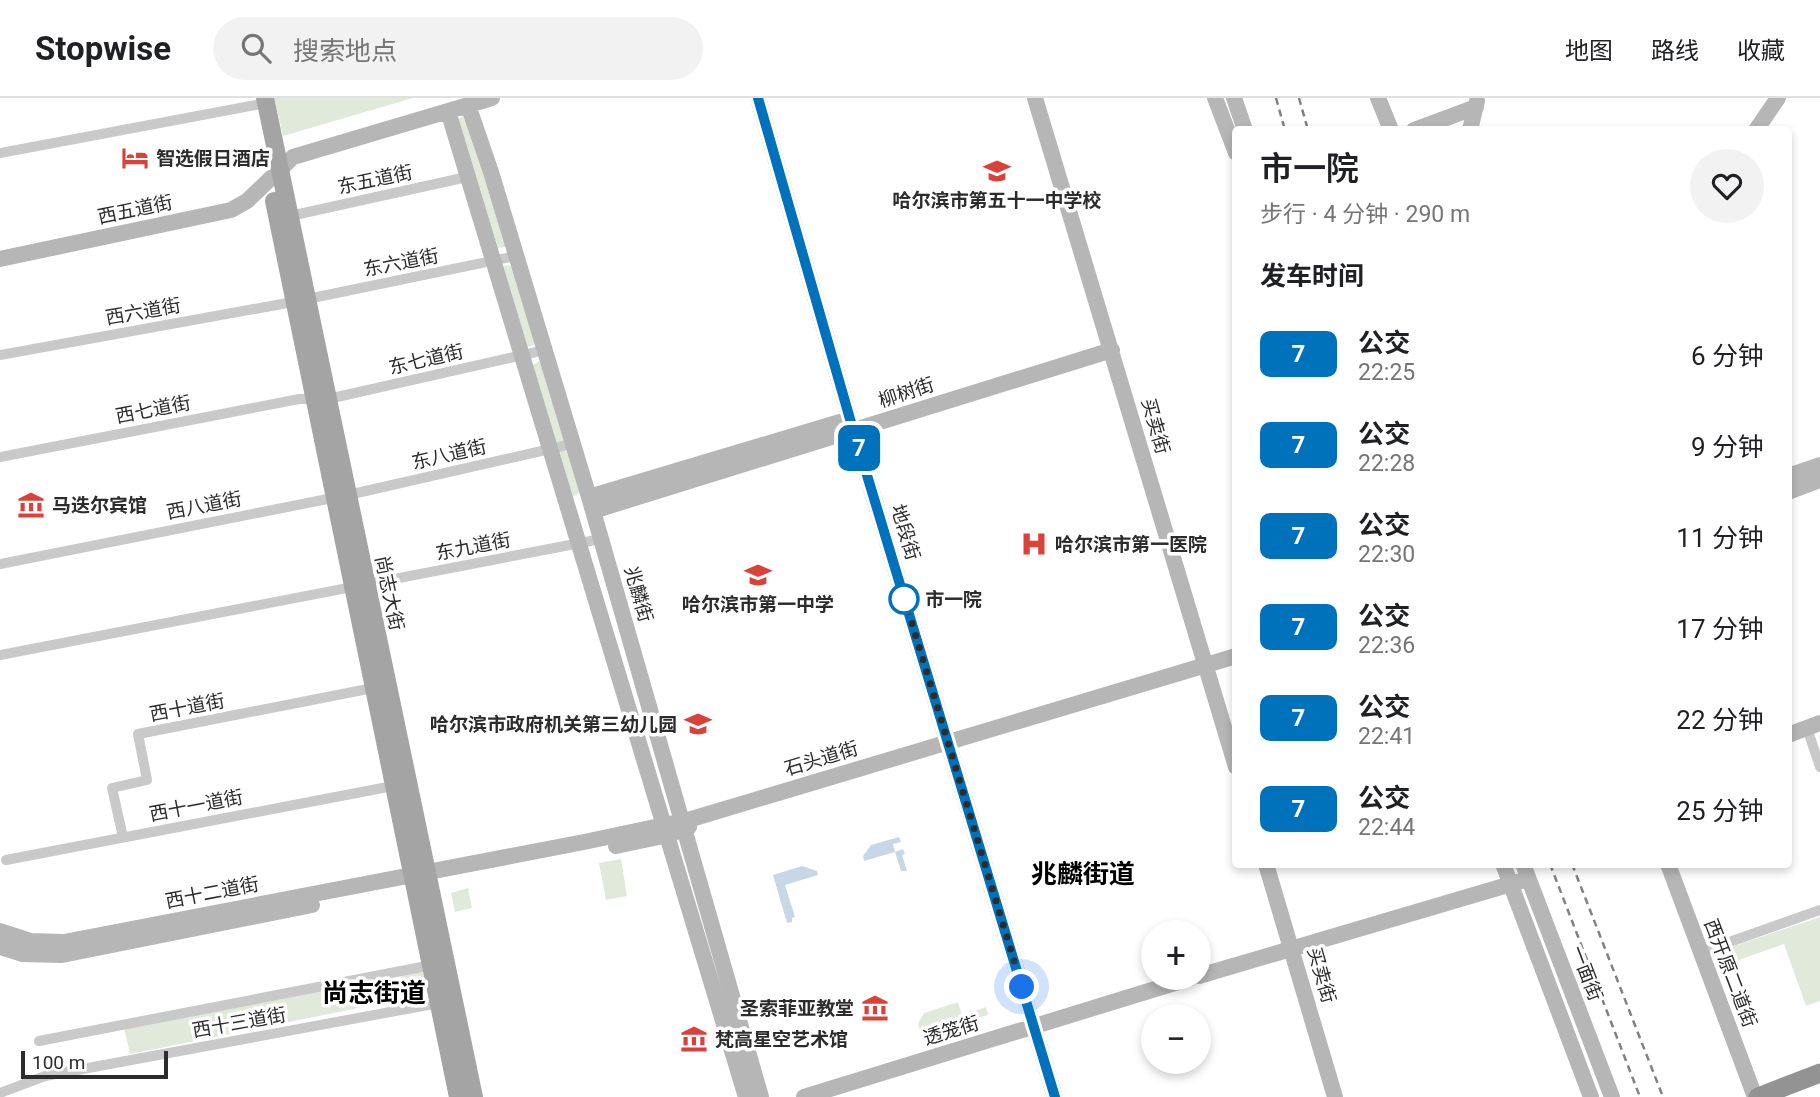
<!DOCTYPE html>
<html lang="zh">
<head>
<meta charset="utf-8">
<style>
  :root { --surface:#fff; --page:#f2f2f2; --text:#202124; --muted:#757577; --line:#e0e0e0 }
  body { margin:0; font-family:Roboto,"Noto Sans SC",sans-serif; background:var(--page); color:var(--text); height:100vh; display:flex; flex-direction:column; font-size:26px; white-space:nowrap }
  * { box-sizing:border-box; margin:0 }
  p { font-size:23px; color:var(--muted) }
  .icon { flex:none; width:38px; height:38px; fill:none; stroke:currentColor; stroke-width:2; stroke-linecap:round; stroke-linejoin:round }
  .map { position:relative; flex:1; overflow:hidden }
  .panel { position:absolute; left:1232px; top:28px; width:560px; height:742px; display:flex; flex-direction:column; background:var(--surface); border-radius:7px; box-shadow:0 4px 10px #0003 }
  .panel>* { flex:none }
  .badge { padding:0 14px; border-radius:10px; font-size:24px; line-height:46px }
  .buttons { position:absolute; left:1141px; top:822px; display:grid; gap:14px }
  .buttons a { display:grid; place-items:center; width:70px; height:70px; border-radius:50%; background:var(--surface); box-shadow:0 4px 10px #0003; font-size:35px }
  .scale { position:absolute; left:21px; bottom:18px; width:147px; box-sizing:border-box; padding-left:7px; border:4px solid #2c2c2c; border-top:0; font-size:19px; line-height:24px; white-space:nowrap; color:#2c2c2c; -webkit-text-stroke:5px #fff; paint-order:stroke }
  .you { position:absolute; width:35px; height:35px; margin:-18px; border:5px solid #fff; border-radius:50%; background:#1a73e8; box-shadow:0 0 0 10px #1a73e833 }
  .map>.badge { position:absolute; translate:-50% -50%; box-shadow:0 0 0 4px #fff }
  h2 { padding:0 28px; font-size:26px; line-height:63px }
  .round { display:grid; place-items:center; flex:none; width:74px; height:74px; border-radius:37px; background:var(--page) }
  .overview { display:flex; align-items:center; justify-content:space-between; height:119px; padding:0 28px }
  h1 { font-size:33px; font-weight:600; line-height:52px }
  ul { padding:0; list-style:none }
  li { display:flex; align-items:center; gap:21px; height:91px; padding:0 28px }
  li div { flex:1 }
  li b { display:block; font-size:26px }
  li em { font-style:normal }
  li .badge { min-width:77px; font-weight:700; text-align:center }
  header { display:flex; align-items:center; gap:42px; box-sizing:border-box; height:98px; padding:0 35px; background:var(--surface); border-bottom:2px solid var(--line) }
  header strong { font-size:33px }
  nav { display:flex; gap:38px; margin-inline-start:auto; font-size:24px }
  .search { width:490px; height:63px; background:var(--page); display:flex; align-items:center; gap:18px; box-sizing:border-box; padding:0 24px; border-radius:38px; color:var(--muted); font-size:26px }
  .map>svg:first-child { display:block }
  .green { fill:#e0e9da }
  .water { fill:#c7d7e8 }
  .lines { fill:none; stroke-linecap:round; stroke-linejoin:round }
  .street { stroke:#c9c9c9; stroke-width:10 }
  .secondary { stroke:#b6b6b6; stroke-width:16 }
  .primary { stroke:#a4a4a4; stroke-width:18 }
  .highway { stroke:#939393; stroke-width:19 }
  .rail { stroke:#818181; stroke-width:2.5; stroke-dasharray:7 5; stroke-linecap:butt }
  .line-casing { stroke:#fff; stroke-width:16 }
  .line { stroke:#0072bc; stroke-width:10 }
  .walk { stroke:#2c2c2c; stroke-width:7; stroke-dasharray:0 12.6 }
  .stop-dot { fill:#fff; stroke:#0072bc; stroke-width:3.5 }
  .labels { text-anchor:middle; stroke-width:7; stroke-linejoin:round; paint-order:stroke }
  .poi-label { font-size:19px; font-weight:bold; fill:#2c2c2c; stroke:#fff; text-anchor:start }
  .street-label { font-size:19px; fill:#2c2c2c; stroke:#fff }
  .stop-label { font-size:19px; font-weight:bold; fill:#2c2c2c; stroke:#fff; text-anchor:start }
  .district-label { font-size:26px; font-weight:bold; fill:#000; stroke:#fff }
</style>
</head>
<body>
<header>
<strong>Stopwise</strong>
<div class="search"><svg class="icon" aria-label="search" viewBox="0 0 24 24"><circle cx="10" cy="10" r="6"/><path d="M15 15l6 6"/></svg>搜索地点</div>
<nav><a>地图</a><a>路线</a><a>收藏</a></nav>
</header>
<div class="map">
<svg width="1820" height="999" viewBox="0 0 1820 999">
  <rect width="100%" height="100%" fill="#fff"/>
  <!-- green -->
  <path class="green" d="M274 0H413L283 38Z
    M468 18 508 149 496 150 457 22 461 19Z
    M506 167 514 169 536 242 534 247 527 249 502 170Z
    M539 263 542 264 564 343 556 346 530 269Z
    M564 353 568 354 580 394 575 398 570 397 556 360 560 354Z
    M621 761 627 798 606 802 599 765Z
    M468 790 472 810 455 814 451 795Z
    M1820 819V903L1806 908 1784 846 1733 864 1728 850Z
    M420 872 424 876 427 888 423 897 130 956 124 930 364 885 356 893 359 904 365 906 405 897 400 875Z
    M958 904 962 917 986 909 988 917 921 937 918 926 924 915Z"/>
  <!-- water -->
  <path class="water" d="M899 739 901 744 893 746 895 754 903 751 905 756 902 757 907 773H901L895 754 864 763 863 758 871 747Z
    M802 768 817 773 818 777 785 787 795 819 792 820V824L787 825 773 777Z"/>
  <g class="lines">
    <!-- street -->
    <path class="street" d="M0 55 256 7
      M290 118 467 79
      M0 257 293 204 516 158
      M0 359 299 301H328L545 252
      M0 466 348 397 572 346
      M0 557 601 441
      M1807 630 1820 669
      M123 739 112 690 147 682 138 636 373 590
      M6 762 393 688
      M1701 854 1820 812
      M39 943 432 867
      M0 995 45 978 439 905"/>
    <!-- secondary -->
    <path class="secondary" d="M758 0 850 321 1055 999
      M1035 0 1236 669
      M1215 0 1236 55
      M1234 0 1245 32
      M1378 0 1391 32
      M468 7 491 74 589 399 761 999
      M448 13C545 342 649 669 746 999
      M1414 32 1476 9
      M1470 32 1477 3
      M1756 32 1778 0
      M0 161 231 112 247 103 293 59 492 0
      M1788 378 1820 367
      M1788 394 1820 382
      M589 399 850 321
      M593 413 1112 252
      M1788 637 1820 625
      M616 748 668 737 689 729
      M1266 766 1335 999
      M1503 766 1591 999
      M1523 766 1612 999
      M1668 766 1755 999
      M0 833 31 843 64 844 584 744 688 722 1236 558
      M0 849 23 856 62 857 312 807
      M1199 878 1528 781
      M804 999 1191 880"/>
    <!-- primary -->
    <path class="primary" d="M265 0 474 999
      M274 103 458 999"/>
    <!-- highway -->
    <path class="highway" d="M1758 999 1820 975"/>
    <!-- rail -->
    <path class="rail" d="M1276 0 1285 32
      M1299 0 1308 32
      M1550 766 1640 999
      M1572 766 1663 999"/>
  </g>
  <g class="lines">
    <!-- line casing -->
    <g class="line-casing">
      <path id="line" d="M758 0 850 321 1055 999"/>
    </g>
    <!-- line -->
    <use href="#line" class="line"/>
    <!-- walk -->
    <path class="walk" d="M904 501 901 489 1022 889"/>
  </g>
  <!-- icons -->
  <defs>
    <g id="hotel-bare" transform="scale(2.1)"><path d="M-6-4.5h1.5V1H6V5H4.5V3h-9V5H-6ZM-4 0a1.8 1.8 0 1 1 3.6 0ZM.5 0V-2.5h3Q6-2.5 6 0Z" fill="#da4138" stroke="#fff" stroke-width="2.5" paint-order="stroke"/></g>
    <g id="school-bare" transform="scale(2.1)"><path d="M0-5L7-2L0 1L-7-2ZM-4 1L0 2.5L4 1V4Q0 6-4 4Z" fill="#da4138" stroke="#fff" stroke-width="2.5" paint-order="stroke"/></g>
    <g id="museum-bare" transform="scale(2.1)"><path d="M0-6L6-3V-2H-6V-3ZM-5-1h2V3h-2ZM-1-1h2V3h-2ZM3-1h2V3H3ZM-6 4H6V6H-6Z" fill="#da4138" stroke="#fff" stroke-width="2.5" paint-order="stroke"/></g>
    <g id="hospital-bare" transform="scale(2.1)"><path d="M-5-5h3v3.5h4V-5h3V5h-3V1.5h-4V5h-3Z" fill="#da4138" stroke="#fff" stroke-width="2.5" paint-order="stroke"/></g>
  </defs>
  <g fill-rule="evenodd">
    <use href="#hotel-bare" x="135" y="60"/>
    <use href="#school-bare" x="997" y="73"/>
    <use href="#museum-bare" x="31" y="407"/>
    <use href="#hospital-bare" x="1034" y="446"/>
    <use href="#school-bare" x="758" y="477"/>
    <use href="#school-bare" x="698" y="626"/>
    <use href="#museum-bare" x="875" y="910"/>
    <use href="#museum-bare" x="694" y="941"/>
  </g>
  <!-- markers -->
  <circle class="stop-dot" cx="904" cy="501" r="14"/>
  <g class="labels">
    <!-- poi labels -->
    <g class="poi-label">
      <text x="156" y="67">智选假日酒店</text>
      <text x="997" y="109" text-anchor="middle">哈尔滨市第五十一中学校</text>
      <text x="52" y="414">马迭尔宾馆</text>
      <text x="1055" y="453">哈尔滨市第一医院</text>
      <text x="758" y="513" text-anchor="middle">哈尔滨市第一中学</text>
      <text x="677" y="633" text-anchor="end">哈尔滨市政府机关第三幼儿园</text>
      <text x="854" y="917" text-anchor="end">圣索菲亚教堂</text>
      <text x="715" y="948">梵高星空艺术馆</text>
    </g>
    <!-- street labels -->
    <g class="street-label">
      <text transform="translate(375 81) rotate(-12)" y="7">东五道街</text>
      <text transform="translate(135 111) rotate(-12)" y="7">西五道街</text>
      <text transform="translate(401 164) rotate(-11)" y="7">东六道街</text>
      <text transform="translate(143 213) rotate(-10)" y="7">西六道街</text>
      <text transform="translate(426 261) rotate(-13)" y="7">东七道街</text>
      <text transform="translate(906 294) rotate(-18)" y="7">柳树街</text>
      <text transform="translate(153 311) rotate(-11)" y="7">西七道街</text>
      <text transform="translate(1156 328) rotate(74)" y="7">买卖街</text>
      <text transform="translate(449 356) rotate(-13)" y="7">东八道街</text>
      <text transform="translate(204 407) rotate(-11)" y="7">西八道街</text>
      <text transform="translate(906 434) rotate(73)" y="7">地段街</text>
      <text transform="translate(473 448) rotate(-11)" y="7">东九道街</text>
      <text transform="translate(390 495) rotate(78)" y="7">尚志大街</text>
      <text transform="translate(639 496) rotate(74)" y="7">兆麟街</text>
      <text transform="translate(187 609) rotate(-11)" y="7">西十道街</text>
      <text transform="translate(821 660) rotate(-17)" y="7">石头道街</text>
      <text transform="translate(196 707) rotate(-11)" y="7">西十一道街</text>
      <text transform="translate(212 794) rotate(-11)" y="7">西十二道街</text>
      <text transform="translate(1587 875) rotate(69)" y="7">一面街</text>
      <text transform="translate(1731 875) rotate(69)" y="7">西开原二道街</text>
      <text transform="translate(1322 877) rotate(74)" y="7">买卖街</text>
      <text transform="translate(239 924) rotate(-10)" y="7">西十三道街</text>
      <text transform="translate(951 932) rotate(-17)" y="7">透笼街</text>
    </g>
    <!-- stop labels -->
    <g class="stop-label">
      <text x="925" y="508">市一院</text>
    </g>
    <!-- district labels -->
    <g class="district-label">
      <text x="1083" y="785">兆麟街道</text>
      <text x="374" y="904">尚志街道</text>
    </g>
  </g>
</svg>
<div class="buttons">
<a>+</a>
<a>−</a>
</div>
<div class="scale">100 m</div>
<div class="you" style="left:1022px;top:889px"></div>
<b class="badge" style="left:859px;top:350px;background:#0072bc;color:#fff">7</b>
<section class="panel">
<div class="overview"><div><h1>市一院</h1><p>步行 · 4 分钟 · 290 m</p></div><a class="round"><svg class="icon" aria-label="heart" viewBox="0 0 24 24"><path d="M12 20l-8-8c-3-5 5-10 8-4 3-6 11-1 8 4z"/></svg></a></div>
<h2>发车时间</h2>
<ul>
<li><span class="badge" style="background:#0072bc;color:#fff">7</span><div><b>公交</b><p>22:25</p></div><em>6 分钟</em></li>
<li><span class="badge" style="background:#0072bc;color:#fff">7</span><div><b>公交</b><p>22:28</p></div><em>9 分钟</em></li>
<li><span class="badge" style="background:#0072bc;color:#fff">7</span><div><b>公交</b><p>22:30</p></div><em>11 分钟</em></li>
<li><span class="badge" style="background:#0072bc;color:#fff">7</span><div><b>公交</b><p>22:36</p></div><em>17 分钟</em></li>
<li><span class="badge" style="background:#0072bc;color:#fff">7</span><div><b>公交</b><p>22:41</p></div><em>22 分钟</em></li>
<li><span class="badge" style="background:#0072bc;color:#fff">7</span><div><b>公交</b><p>22:44</p></div><em>25 分钟</em></li>
</ul>
</section>
</div>
</body>
</html>
